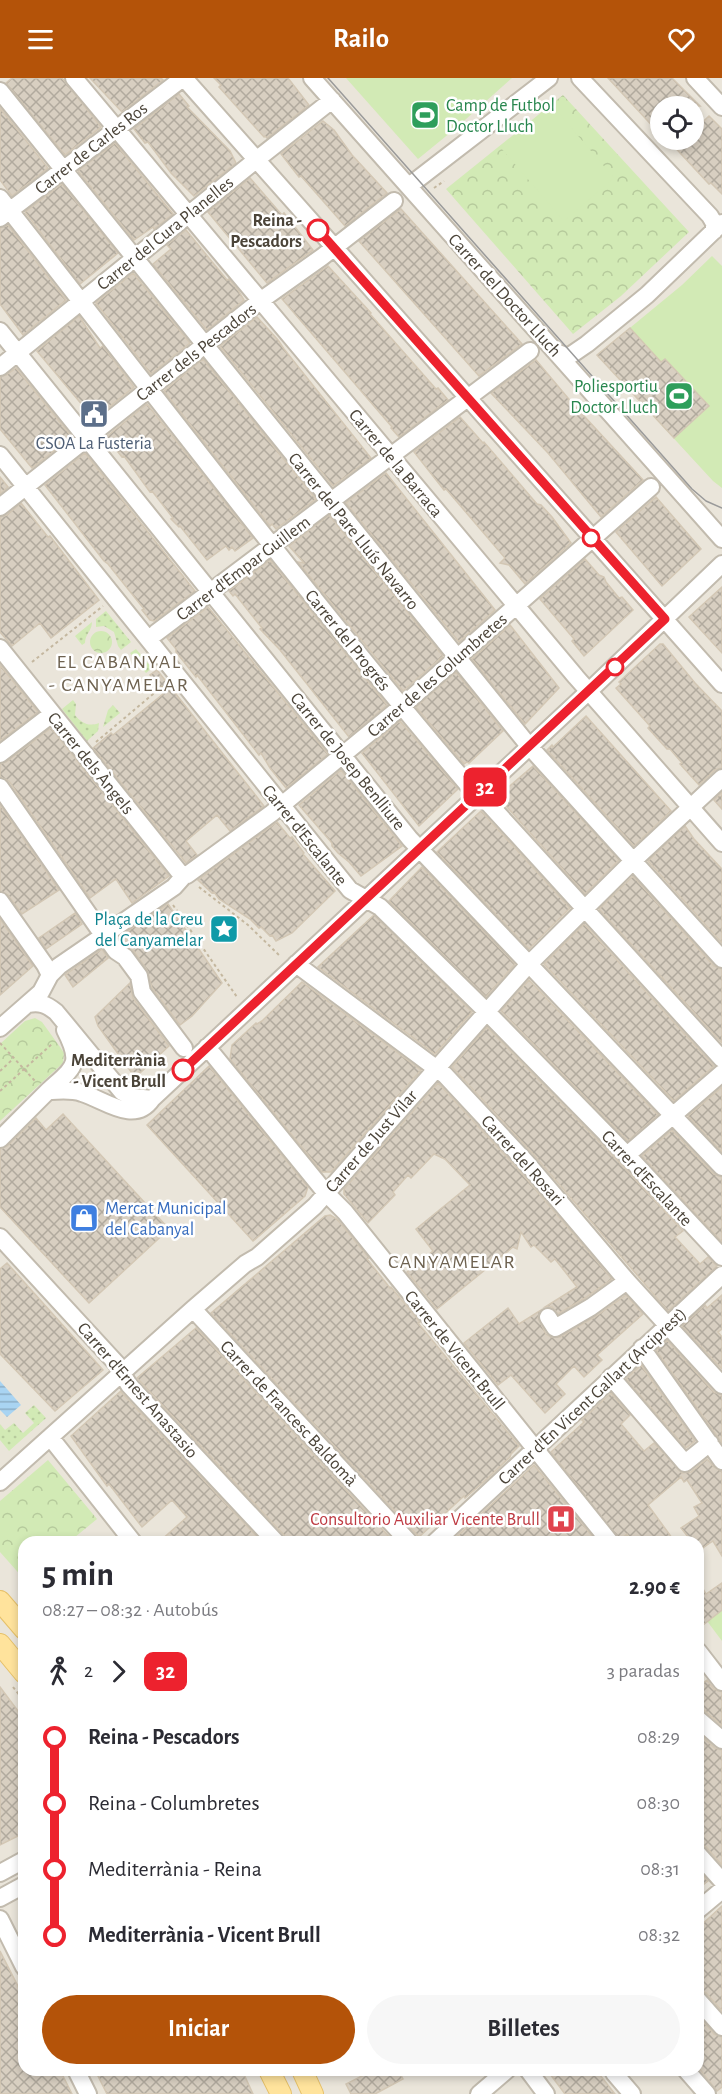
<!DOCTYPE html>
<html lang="es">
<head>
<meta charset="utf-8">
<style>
  :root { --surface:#fff; --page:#f7f7f7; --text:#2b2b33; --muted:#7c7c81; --accent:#b45309 }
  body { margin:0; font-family:"Alegreya Sans",sans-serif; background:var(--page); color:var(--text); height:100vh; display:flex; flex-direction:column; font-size:22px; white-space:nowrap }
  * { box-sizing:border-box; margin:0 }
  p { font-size:20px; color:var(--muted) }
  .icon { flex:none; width:33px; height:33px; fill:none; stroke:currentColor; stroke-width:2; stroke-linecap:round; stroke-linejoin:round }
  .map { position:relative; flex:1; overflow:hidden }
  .side { position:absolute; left:18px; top:1458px; width:686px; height:540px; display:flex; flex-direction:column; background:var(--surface); border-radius:18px; box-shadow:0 3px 9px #0003 }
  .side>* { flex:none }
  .badge { padding:0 12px; border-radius:9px; font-size:21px; line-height:39px }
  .buttons { position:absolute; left:650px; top:18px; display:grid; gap:12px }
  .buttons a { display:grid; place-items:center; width:54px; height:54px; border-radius:50%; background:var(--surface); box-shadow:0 3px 9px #0003; font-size:30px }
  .map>.badge { position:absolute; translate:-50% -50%; box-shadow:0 0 0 3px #fff }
  .legs { display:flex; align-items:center; gap:9px; height:66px; padding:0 24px; font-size:20px }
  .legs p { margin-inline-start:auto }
  .headline { display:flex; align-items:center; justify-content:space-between; height:102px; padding:0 24px }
  h1 { font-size:33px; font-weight:700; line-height:45px }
  .cta { display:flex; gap:12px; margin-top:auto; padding:12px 24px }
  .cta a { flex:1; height:69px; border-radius:36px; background:var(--accent); color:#fff; font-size:24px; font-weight:700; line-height:69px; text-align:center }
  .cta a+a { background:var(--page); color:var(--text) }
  ul { padding:0 24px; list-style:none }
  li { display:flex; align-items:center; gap:21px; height:66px; font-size:22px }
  li i { display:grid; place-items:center; width:9px; height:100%; margin:0 8px; background:currentColor }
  li i::after { content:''; width:15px; height:15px; margin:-8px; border:4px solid; border-radius:50%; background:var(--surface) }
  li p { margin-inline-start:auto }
  li:first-child i { background:linear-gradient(#0000 50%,currentColor 0) }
  li:last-child i { background:linear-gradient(currentColor 50%,#0000 0) }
  header { display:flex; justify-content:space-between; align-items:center; height:78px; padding:0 24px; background:var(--accent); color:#fff; font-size:27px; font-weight:700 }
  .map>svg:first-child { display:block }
  .residential { fill:#eae5da; fill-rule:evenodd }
  .grass { fill:url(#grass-dots) }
  .forest { fill:url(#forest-crowns) }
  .pitch { fill:#d2eab5 }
  .water { fill:url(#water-rules) }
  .building { fill:url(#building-cross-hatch); stroke:#d3c7b4; stroke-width:1.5 }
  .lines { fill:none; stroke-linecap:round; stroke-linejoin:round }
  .minor-casing { stroke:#c2bbae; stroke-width:20 }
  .major-casing { stroke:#e6c16a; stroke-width:22 }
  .path { stroke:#c4b79f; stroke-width:2; stroke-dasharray:3 3; stroke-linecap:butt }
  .minor { stroke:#fff; stroke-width:16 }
  .major { stroke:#ffe39c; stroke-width:20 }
  .tram { stroke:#9a9a9a; stroke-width:1.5 }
  .line-1-casing { stroke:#fff; stroke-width:14 }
  .line-1 { stroke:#ed222e; stroke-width:9 }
  .stop-1-dot { fill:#fff; stroke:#ed222e; stroke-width:3 }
  .labels { text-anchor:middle; stroke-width:5; stroke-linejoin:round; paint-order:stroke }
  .leisure-label { font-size:18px; fill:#27864d; stroke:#fff; text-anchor:start }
  .street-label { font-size:18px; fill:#4b4439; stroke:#fff }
  .stop-label { font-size:18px; font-weight:bold; fill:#4b4439; stroke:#fff; text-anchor:end }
  .service-label { font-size:18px; fill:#4e5e75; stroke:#fff }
  .culture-label { font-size:18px; fill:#0d838f; stroke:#fff; text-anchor:end }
  .shop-label { font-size:18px; fill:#366cbe; stroke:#fff; text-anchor:start }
  .health-label { font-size:18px; fill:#be3a42; stroke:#fff; text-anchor:end }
  .neighbourhood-label { font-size:20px; letter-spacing:1.5px; fill:#6e6250; stroke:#fff }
</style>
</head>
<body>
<header><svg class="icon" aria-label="menu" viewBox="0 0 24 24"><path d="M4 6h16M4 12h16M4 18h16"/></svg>Railo<svg class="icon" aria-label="heart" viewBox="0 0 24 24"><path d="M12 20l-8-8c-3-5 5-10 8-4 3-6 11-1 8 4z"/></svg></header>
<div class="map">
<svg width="722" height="2016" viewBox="0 0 722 2016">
  <defs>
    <pattern id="grass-dots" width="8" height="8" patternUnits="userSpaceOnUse" patternTransform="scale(1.5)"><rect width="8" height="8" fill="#d2eab5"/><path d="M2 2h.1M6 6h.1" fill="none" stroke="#b6ca9c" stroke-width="1.8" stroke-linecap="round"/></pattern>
    <pattern id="forest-crowns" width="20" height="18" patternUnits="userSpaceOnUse" patternTransform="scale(1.5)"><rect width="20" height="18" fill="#d2eab5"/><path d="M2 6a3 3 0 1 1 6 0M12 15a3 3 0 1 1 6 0" fill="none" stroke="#b6ca9c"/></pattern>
    <pattern id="water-rules" width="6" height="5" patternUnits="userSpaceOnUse" patternTransform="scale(1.5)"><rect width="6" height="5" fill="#a9d4f2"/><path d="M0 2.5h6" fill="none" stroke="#8caec5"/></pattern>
    <pattern id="building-cross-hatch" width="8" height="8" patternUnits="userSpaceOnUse" patternTransform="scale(1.5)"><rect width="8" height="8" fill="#d8cfc1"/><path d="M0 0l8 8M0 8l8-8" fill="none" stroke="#b1aa9e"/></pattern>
  </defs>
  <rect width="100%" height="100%" fill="#f6f3ec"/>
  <!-- residential -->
  <path class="residential" d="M0 0H722V2016H0ZM660 28H693V62H660ZM24 1464H698V1992H24Z"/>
  <!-- grass -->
  <path class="grass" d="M106 533 131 564 121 572 118 568 114 554 104 548 96 549V541Z
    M92 544C92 553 85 556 85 565L82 567 75 558Z
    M136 571 152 590 146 595 130 575Z
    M73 622 76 626 75 637C81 645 89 649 99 645L98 653 87 663 62 631Z
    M113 627 120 635 103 649 108 632Z
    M34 1327 46 1340 9 1373 0 1362V1346L5 1352 14 1345 23 1355 34 1345 25 1335Z"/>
  <!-- forest -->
  <path class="forest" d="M563 17 689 154 621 218 573 256 446 111Z
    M90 564a11 11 0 1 1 22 0a11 11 0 1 1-22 0Z
    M35 940 42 944 60 969 64 975 63 985 0 1043V966L25 943Z
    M48 1382 97 1441 69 1464H24V1501L0 1474V1423Z"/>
  <!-- pitch -->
  <path class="pitch" d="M346 0H512L456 50 418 81Z
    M551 26 614 100 564 143 501 70Z
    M712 178 722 188V410L713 403 597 277 682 207Z
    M722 1532V1563L707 1543Z"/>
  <!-- water -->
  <path class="water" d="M0 1303 21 1327 7 1339 0 1332Z"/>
  <!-- building -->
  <path class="building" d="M12 0H62L101 49 65 77 6 5Z
    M90 0H161L163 2 122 34Z
    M214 0H288L309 27 267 60 265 58 264 59 219 9 221 7Z
    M608 0H672L700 28H660V56Z
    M179 16 189 28 187 29 230 73 236 85 194 118 171 95 148 64 145 65 134 51Z
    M0 30 48 90 12 118 0 102Z
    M709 38 722 51V116L711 105 709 106 668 62H693V53Z
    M323 43 334 52 352 77 387 115 345 148 301 98 299 99 281 76Z
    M115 65 173 136 154 151 153 149 134 162 78 93Z
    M250 100 282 137 284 135 313 172 267 205 208 134Z
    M62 106 118 175 80 206 25 134Z
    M401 131 522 266 479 298 359 163Z
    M8 147 66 222 23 257 0 226V150Z
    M186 152 227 202 229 201 238 212 244 222 207 252 153 186 171 171 167 167Z
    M328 188 371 235 370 236 436 311 438 310 448 322 399 359 391 350 392 349 282 221Z
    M133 195 190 265 151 296 96 225Z
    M79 238 100 270 103 268 134 309 94 341 37 273Z
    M257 239 278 262 284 271 371 380 333 408 220 268Z
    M630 250 661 284 665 281 709 328 674 360 597 277Z
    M203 281 316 421 276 451 272 446 270 448 164 313Z
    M536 282 573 326 643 402 601 439 548 375 491 315Z
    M16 290 72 359 32 390 0 351V299L6 297Z
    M147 326 253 460 235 473 232 469 229 472 226 468 207 482 180 448 179 449 171 441 173 440 152 413 150 414 124 378 122 379 106 359Z
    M460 339 483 365 484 364 537 426 541 427 552 439 571 465 525 506 509 487 500 485 505 480 446 411 444 412 414 374Z
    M85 375 195 513 154 543 150 542 142 532 144 531 108 486 104 483 45 407Z
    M386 395 495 532 459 564 346 425Z
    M0 399 8 409 0 416Z
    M656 419 701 471 662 508 616 454Z
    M21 425 48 459 50 458 99 522 51 560 40 545 12 568 0 554V439L7 437Z
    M329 437 443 578 403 613 298 484 304 485 289 468Z
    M585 481 599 497 604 499 606 504 619 520 622 519 633 532 584 578 572 563 574 561 540 521Z
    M270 482 387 627 349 659 280 572 260 551 262 550 235 516 233 518 229 513Z
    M722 509V575L689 539Z
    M208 529 328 676 286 710 270 690 261 675 259 677 197 597 196 599 176 574V571L167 560Z
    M510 547 559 610 525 646 472 581Z
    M660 566H663L695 605 722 633V690L715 692 699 707 680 686 682 685 670 671H667L657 660 648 650 650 648 616 610 621 606 619 604Z
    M0 587 38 634 0 663Z
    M157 592 264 728 230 753 217 737 186 763 197 777 186 785 93 670 111 655 113 657 163 616 150 597Z
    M456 594 503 653 469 685 467 684 464 686 416 629Z
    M586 638 671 733 634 768 547 672 552 667 553 669Z
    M400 643 458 711 419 748 362 675Z
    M51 650 169 798 132 825 116 801 90 820 9 703 0 699V686L6 684Z
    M533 688 619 782 585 816 499 720 506 713 505 712Z
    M341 692 402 768 361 798 349 784 338 775 332 768V765L299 727Z
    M722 714V731L714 722Z
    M0 727 59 812 22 836 8 817 0 813Z
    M481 733 570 830 529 871 437 774Z
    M277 744 290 760 292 759 304 775 303 776 335 813 292 855 276 863 272 857 270 858 261 849 259 850 250 841 219 821 214 814 212 815 198 802Z
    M685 748 694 761 722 791V865L648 783Z
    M422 789 515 886 486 919 389 823Z
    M633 798 714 888 722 891V965L599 831Z
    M168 826 222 905 192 938 180 947 152 910 147 892 133 872 119 859Z
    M75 835 82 846 46 871 39 860Z
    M374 837 472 934 435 976 318 889Z
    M0 841 33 888 0 917Z
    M584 846 714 988 674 1023 544 886Z
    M102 871 108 880 73 909 65 897Z
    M529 902 658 1037 628 1063 501 933Z
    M302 904 421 992 331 1094H322L230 981 232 967 256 945 257 946 262 943Z
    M130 905 133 920 169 968 140 995 139 994 136 997 133 994 132 995 111 966 98 948 95 939Z
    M487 949 619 1084 683 1153 675 1159 700 1186 708 1179 717 1188 668 1233 534 1077 452 989Z
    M209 988 308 1109 305 1118 253 1163 147 1047Z
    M438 1005 518 1091 612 1201 585 1220 558 1236 552 1229H545L577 1209 555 1181 551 1184 534 1167 531 1169 521 1154 517 1171 513 1169 437 1231 407 1194 433 1173 416 1151 470 1107 445 1081 434 1076 411 1100 408 1097 393 1114 395 1117 368 1145 344 1116V1111Z
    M722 1009V1074L688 1038Z
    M63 1036 169 1151 89 1225 0 1129V1071L7 1068 36 1040 46 1052Z
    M672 1052 714 1096 722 1099V1164L642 1078Z
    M330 1137 337 1141 369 1180 367 1181 390 1210 391 1209 420 1244 418 1245 519 1368 511 1376 510 1379 487 1401 465 1420 464 1418 419 1459 211 1235 325 1138Z
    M7 1185 103 1292 55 1333 0 1276V1191Z
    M626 1217 643 1236 597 1277 602 1282 584 1299 574 1288 556 1306 565 1316 545 1335 511 1297 498 1307 464 1265 508 1230 519 1246 541 1232 538 1240 546 1256 551 1259H560L596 1238Z
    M722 1217V1251L718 1254 722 1259V1291L682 1248 705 1227 707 1230Z
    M196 1250 288 1349 394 1464H286L284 1457 137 1300Z
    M667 1262 714 1314 722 1317V1365L656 1272Z
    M641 1287 695 1363 686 1370 626 1301Z
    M121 1313V1314L262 1464H159L187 1439 172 1422 142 1449 109 1406 107 1408 71 1358Z
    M611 1315 630 1337 621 1346 644 1373 654 1365 682 1395 691 1394 707 1381 714 1389 722 1393V1478L713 1463 698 1473V1464H692L681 1450 699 1438 694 1429 702 1425 687 1402 684 1404 681 1399 648 1427 675 1464H633L627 1456 620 1462 551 1374 584 1344 582 1342Z
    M534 1387 597 1464H451L518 1402Z
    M698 1502 706 1516 722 1505V1532L698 1551Z
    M707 1602 714 1611 722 1614V1648L705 1633 698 1631V1609Z
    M0 1609 24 1641V1755L0 1767Z
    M698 1655 715 1670 722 1672V1787L706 1769 698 1766V1742L703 1737 698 1730Z
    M698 1791 708 1803 698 1811Z
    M722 1828V1933L706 1915 698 1912V1850Z
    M0 1873 24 1920V1992H60L72 2016H0Z
    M698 1937 714 1956 722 1959V2009L717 2013 698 1989Z
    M95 1992H242L253 2016H107Z
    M361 1992H398L403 2001 375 2016H351L346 2006 364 1997Z
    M547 1992H596L615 2016H565Z"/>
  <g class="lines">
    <!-- minor casing -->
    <g class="minor-casing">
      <path id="minor" d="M74 0 576 599 722 765
        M184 0 722 606
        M312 0 722 461
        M580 0 710 138 714 145V153
        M695 0 722 29
        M0 13 529 668 722 881
        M409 108 549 0
        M0 120C155 317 306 517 468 707L479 715 722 981
        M0 140 183 0
        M0 253 410 761 722 1089
        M558 275 568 279 587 266 647 217 722 145
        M0 289 256 82 332 22
        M0 377 350 812 380 829 486 933 627 1077 722 1179
        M0 429 260 223 322 179 394 123
        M156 555 530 273
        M0 570 180 795 182 800 174 809 59 888 50 897 41 914 0 950
        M0 676 52 636
        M0 709 103 857
        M187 797 272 735 401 629 651 409
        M0 823 45 887 50 897
        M108 862 116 873 125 879 139 898 142 914 184 970
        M296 886 445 997 526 1084 627 1203 722 1307
        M28 926C40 924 46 926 56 934L122 1014 133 1019 152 1021
        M207 969 325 1114 345 1134 610 1464
        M48 1013C74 989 83 987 65 952
        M0 1061 48 1013C60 1013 71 1011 82 1015 105 1022 134 1047 152 1021L588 614 722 486
        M627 1077 722 995
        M0 1159 116 1285 129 1307 276 1464
        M193 1231 409 1464
        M548 1239 555 1250 591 1229 627 1203
        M642 1270 722 1383
        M611 1299 685 1385 710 1365
        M50 1359 133 1464
        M0 1404 193 1231 245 1186 257 1179 315 1128 529 886 634 782 722 700
        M435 1464 722 1197
        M698 1573 722 1604
        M698 1641 722 1662
        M698 1776 722 1803
        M0 1795 24 1782
        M0 1820 24 1807
        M698 1832 722 1812
        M0 1841 24 1889
        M698 1922 722 1949
        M76 1992 88 2016
        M528 1992 546 2016
        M686 1992 707 2016
        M614 1995 632 2016
        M479 2016 507 1992"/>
    </g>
    <!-- major casing -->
    <g class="major-casing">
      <path id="major" d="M0 1523 24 1551
        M0 1566 24 1595
        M269 1992 281 2016
        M302 1992 313 2016"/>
    </g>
    <!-- path -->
    <path class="path" d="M434 110 444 103
      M32 584 103 528
      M96 664 165 606
      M199 809 248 847 281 879
      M173 827 237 919
      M0 965 35 1003
      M0 993 13 981
      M0 1013 53 965
      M13 1609 24 1623"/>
    <!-- minor -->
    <use href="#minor" class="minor"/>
    <!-- major -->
    <use href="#major" class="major"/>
    <!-- tram -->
    <path class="tram" d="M328 0 692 411 706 423 722 430"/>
  </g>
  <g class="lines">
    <!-- line-1 casing -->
    <g class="line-1-casing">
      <path id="line-1" d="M183 992 665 541 318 152"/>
    </g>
    <!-- line-1 -->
    <use href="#line-1" class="line-1"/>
  </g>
  <!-- icons -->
  <defs>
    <g id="stadium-square" transform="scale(1.5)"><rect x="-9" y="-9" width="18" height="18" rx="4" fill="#2e9e5b" stroke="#fff"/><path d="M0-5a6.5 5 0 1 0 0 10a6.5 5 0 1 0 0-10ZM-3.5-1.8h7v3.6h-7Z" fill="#fff"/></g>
    <g id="civic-square" transform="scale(1.5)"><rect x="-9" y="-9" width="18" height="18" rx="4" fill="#5c6f8a" stroke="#fff"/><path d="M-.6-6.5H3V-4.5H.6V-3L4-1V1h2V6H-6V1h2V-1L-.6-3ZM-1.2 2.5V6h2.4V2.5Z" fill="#fff"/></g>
    <g id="sight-square" transform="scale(1.5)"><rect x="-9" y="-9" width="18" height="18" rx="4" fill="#0f9aa8" stroke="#fff"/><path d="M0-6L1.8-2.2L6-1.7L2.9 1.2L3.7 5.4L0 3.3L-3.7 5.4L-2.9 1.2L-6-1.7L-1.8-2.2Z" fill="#fff"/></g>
    <g id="shop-square" transform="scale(1.5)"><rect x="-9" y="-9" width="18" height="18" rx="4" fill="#3f7fe0" stroke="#fff"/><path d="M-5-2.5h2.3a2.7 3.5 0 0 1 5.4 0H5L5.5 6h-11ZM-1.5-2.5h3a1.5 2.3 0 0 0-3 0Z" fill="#fff"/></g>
    <g id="hospital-square" transform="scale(1.5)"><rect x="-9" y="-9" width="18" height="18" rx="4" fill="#e0444e" stroke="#fff"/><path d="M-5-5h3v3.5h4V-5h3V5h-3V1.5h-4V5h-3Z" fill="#fff"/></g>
  </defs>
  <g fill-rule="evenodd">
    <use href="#stadium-square" x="425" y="37"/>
    <use href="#stadium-square" x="679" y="318"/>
    <use href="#civic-square" x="94" y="336"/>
    <use href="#sight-square" x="224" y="851"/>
    <use href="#shop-square" x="84" y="1140"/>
    <use href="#hospital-square" x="561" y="1441"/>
  </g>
  <!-- markers -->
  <g class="stop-1-dot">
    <circle cx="318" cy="152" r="10"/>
    <circle cx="591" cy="460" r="8"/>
    <circle cx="615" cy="589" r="8"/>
    <circle cx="183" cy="992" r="10"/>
  </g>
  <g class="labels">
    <!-- leisure labels -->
    <g class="leisure-label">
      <text x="446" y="33">Camp de Futbol<tspan x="446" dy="21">Doctor Lluch</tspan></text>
      <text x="658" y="314" text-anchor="end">Poliesportiu<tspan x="658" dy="21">Doctor Lluch</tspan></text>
    </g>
    <!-- street labels -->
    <g class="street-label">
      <text transform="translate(91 70) rotate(-38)" y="6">Carrer de Carles Ros</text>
      <text transform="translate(165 155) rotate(-39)" y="6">Carrer del Cura Planelles</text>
      <text transform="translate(505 217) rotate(48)" y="6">Carrer del Doctor Lluch</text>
      <text transform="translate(196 274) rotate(-38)" y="6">Carrer dels Pescadors</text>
      <text transform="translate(396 385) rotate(50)" y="6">Carrer de la Barraca</text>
      <text transform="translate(354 453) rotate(51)" y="6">Carrer del Pare Lluís Navarro</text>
      <text transform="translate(243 490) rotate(-37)" y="6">Carrer d'Empar Guillem</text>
      <text transform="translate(348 562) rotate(51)" y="6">Carrer del Progrés</text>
      <text transform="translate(437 597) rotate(-41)" y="6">Carrer de les Columbretes</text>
      <text transform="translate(348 683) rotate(51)" y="6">Carrer de Josep Benlliure</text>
      <text transform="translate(91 685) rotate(51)" y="6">Carrer dels Àngels</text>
      <text transform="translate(305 757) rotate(51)" y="6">Carrer d'Escalante</text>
      <text transform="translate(371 1063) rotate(-49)" y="6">Carrer de Just Vilar</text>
      <text transform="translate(523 1082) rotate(48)" y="6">Carrer del Rosari</text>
      <text transform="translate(647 1100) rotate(47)" y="6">Carrer d'Escalante</text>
      <text transform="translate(455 1272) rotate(51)" y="6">Carrer de Vicent Brull</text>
      <text transform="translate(138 1312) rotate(49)" y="6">Carrer d'Ernest Anastasio</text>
      <text transform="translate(592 1318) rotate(-43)" y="6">Carrer d'En Vicent Gallart (Arciprest)</text>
      <text transform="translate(289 1335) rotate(47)" y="6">Carrer de Francesc Baldomà</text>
    </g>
    <!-- stop labels -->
    <g class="stop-label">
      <text x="302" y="148">Reina -<tspan x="302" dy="21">Pescadors</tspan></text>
      <text x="166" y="988">Mediterrània<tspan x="166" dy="21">- Vicent Brull</tspan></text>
    </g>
    <!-- service labels -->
    <g class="service-label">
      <text x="94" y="371">CSOA La Fusteria</text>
    </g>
    <!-- culture labels -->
    <g class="culture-label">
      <text x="203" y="847">Plaça de la Creu<tspan x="203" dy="21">del Canyamelar</tspan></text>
    </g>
    <!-- shop labels -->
    <g class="shop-label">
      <text x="105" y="1136">Mercat Municipal<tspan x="105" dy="21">del Cabanyal</tspan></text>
    </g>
    <!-- health labels -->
    <g class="health-label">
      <text x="540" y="1447">Consultorio Auxiliar Vicente Brull</text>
    </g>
    <!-- neighbourhood labels -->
    <g class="neighbourhood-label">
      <text x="119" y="590">EL CABANYAL<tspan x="119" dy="23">- CANYAMELAR</tspan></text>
      <text x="452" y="1190">CANYAMELAR</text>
    </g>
  </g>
</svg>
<div class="buttons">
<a><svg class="icon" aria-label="locate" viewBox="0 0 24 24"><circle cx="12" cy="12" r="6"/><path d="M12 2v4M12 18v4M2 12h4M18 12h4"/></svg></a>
</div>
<b class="badge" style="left:485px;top:709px;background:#ed222e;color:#fff">32</b>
<section class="side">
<div class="headline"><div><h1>5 min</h1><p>08:27 – 08:32 · Autobús</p></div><b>2.90 €</b></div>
<div class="legs"><svg class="icon" aria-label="walk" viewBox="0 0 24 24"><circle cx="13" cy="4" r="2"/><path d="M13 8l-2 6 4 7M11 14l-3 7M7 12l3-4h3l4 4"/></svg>2<svg class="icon" aria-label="forward" viewBox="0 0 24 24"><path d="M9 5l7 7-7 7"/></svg><b class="badge" style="background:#ed222e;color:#fff">32</b><p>3 paradas</p></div>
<ul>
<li><i style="color:#ed222e"></i><b>Reina - Pescadors</b><p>08:29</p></li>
<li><i style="color:#ed222e"></i><span>Reina - Columbretes</span><p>08:30</p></li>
<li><i style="color:#ed222e"></i><span>Mediterrània - Reina</span><p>08:31</p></li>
<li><i style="color:#ed222e"></i><b>Mediterrània - Vicent Brull</b><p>08:32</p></li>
</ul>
<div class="cta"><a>Iniciar</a><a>Billetes</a></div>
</section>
</div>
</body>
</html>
